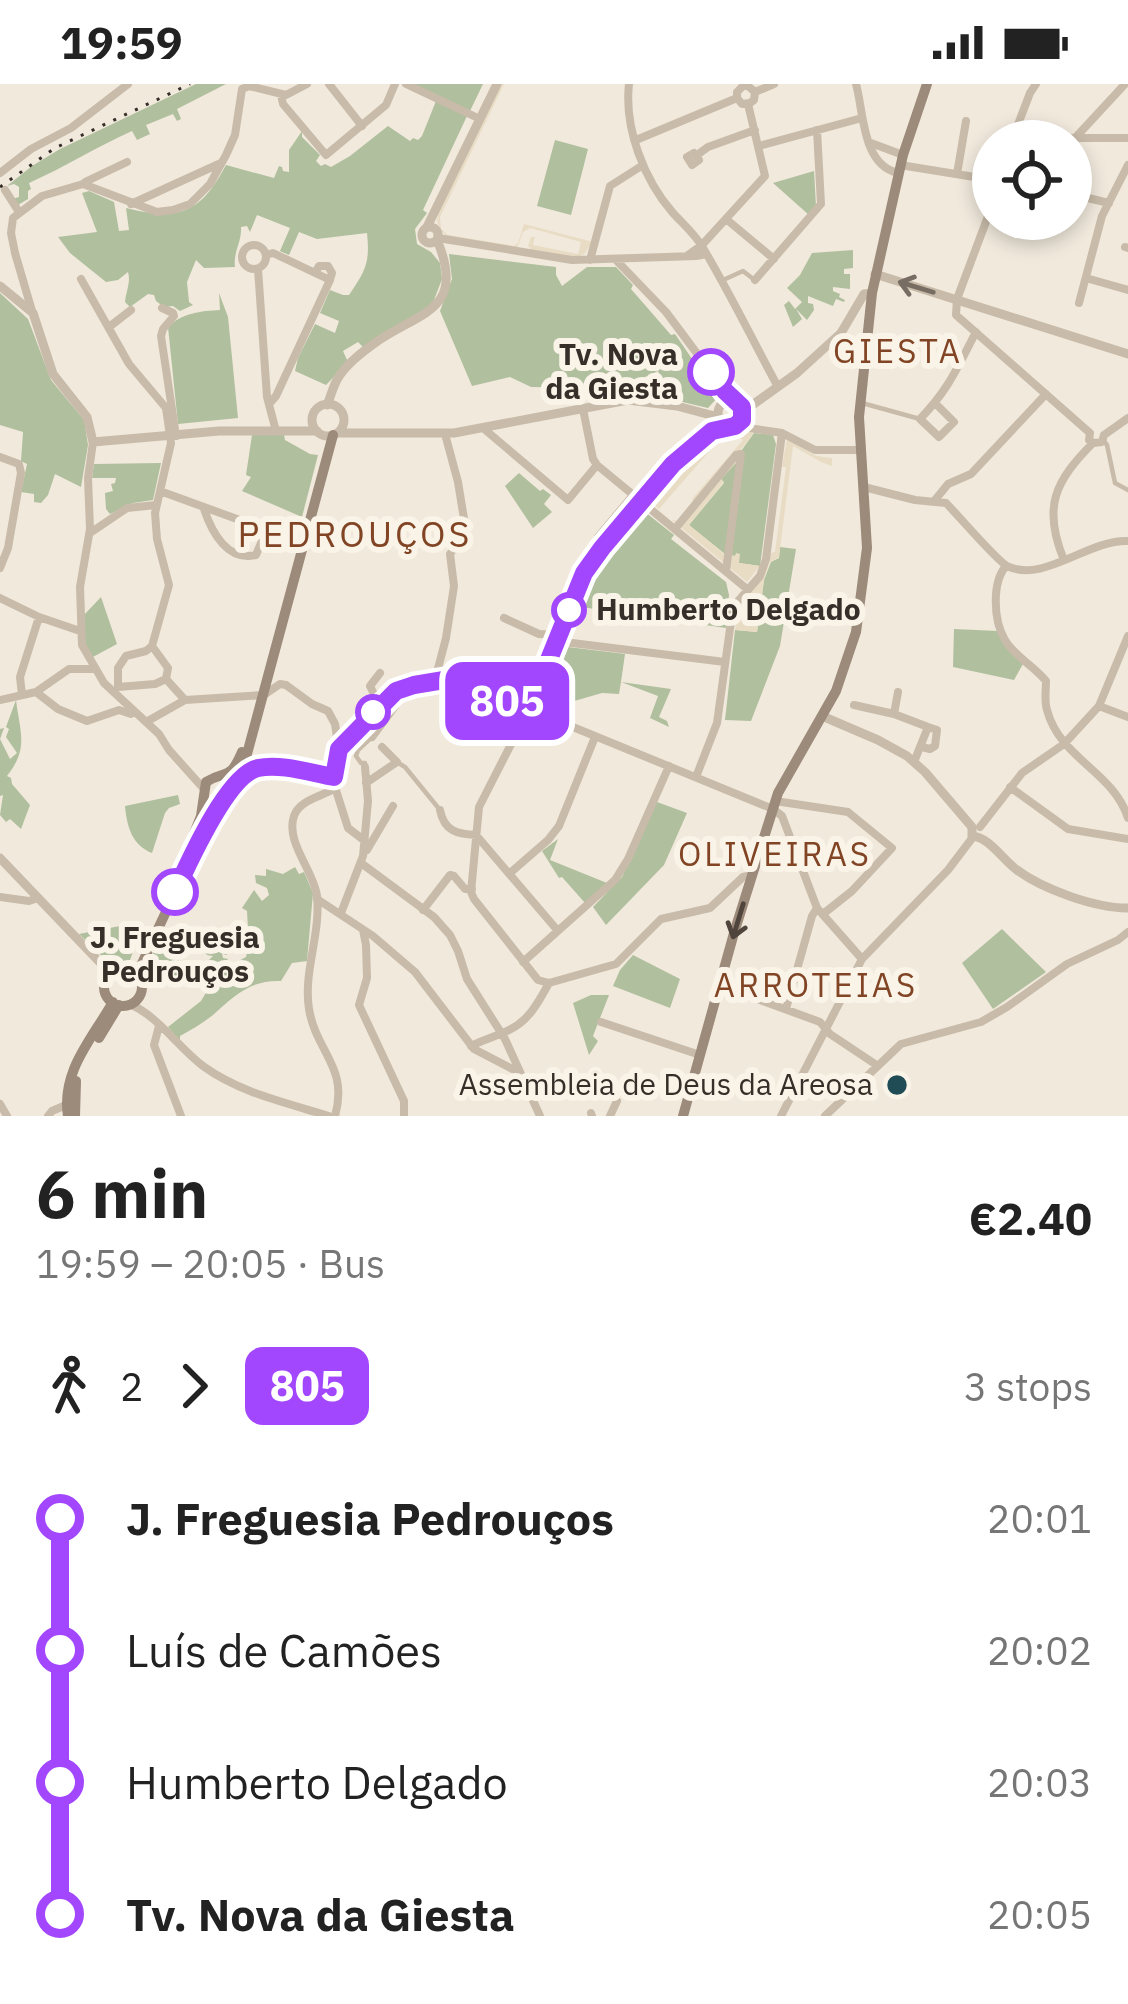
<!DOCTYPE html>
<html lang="en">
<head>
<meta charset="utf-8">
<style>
  :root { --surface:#fff; --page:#f6f6f6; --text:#222; --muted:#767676 }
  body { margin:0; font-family:"IBM Plex Sans",sans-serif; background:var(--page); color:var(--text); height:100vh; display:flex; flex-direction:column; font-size:45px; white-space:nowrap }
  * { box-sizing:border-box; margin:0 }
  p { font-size:39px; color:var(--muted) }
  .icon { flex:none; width:66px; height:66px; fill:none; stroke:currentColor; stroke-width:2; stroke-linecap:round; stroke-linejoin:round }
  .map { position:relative; height:1032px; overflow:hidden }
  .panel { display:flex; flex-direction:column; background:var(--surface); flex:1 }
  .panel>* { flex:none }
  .badge { padding:0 24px; border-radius:18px; font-size:42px; line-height:78px }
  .controls { position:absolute; left:972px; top:36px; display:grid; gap:24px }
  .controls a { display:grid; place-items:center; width:120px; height:120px; border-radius:50%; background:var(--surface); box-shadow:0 6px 18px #0003; font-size:60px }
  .map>.badge { position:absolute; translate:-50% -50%; box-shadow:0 0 0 6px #fff }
  .legs { display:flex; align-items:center; gap:18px; height:132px; padding:0 36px; font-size:39px }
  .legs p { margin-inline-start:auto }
  .headline { display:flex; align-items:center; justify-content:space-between; height:204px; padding:0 36px }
  h1 { font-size:66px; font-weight:800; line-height:90px }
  ul { padding:0 36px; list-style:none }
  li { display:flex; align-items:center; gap:42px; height:132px; font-size:45px }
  li i { display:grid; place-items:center; width:18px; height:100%; margin:0 15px; background:currentColor }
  li i::after { content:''; width:30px; height:30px; margin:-15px; border:9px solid; border-radius:50%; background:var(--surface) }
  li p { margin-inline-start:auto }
  li:first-child i { background:linear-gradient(#0000 50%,currentColor 0) }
  li:last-child i { background:linear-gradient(currentColor 50%,#0000 0) }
  .status { display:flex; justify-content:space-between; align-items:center; height:84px; padding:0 60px; background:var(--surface); direction:ltr }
  .status svg { height:33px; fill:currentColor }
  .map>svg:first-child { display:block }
  .green { fill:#b0bf9d }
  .plaza { fill:#e8dcc4; fill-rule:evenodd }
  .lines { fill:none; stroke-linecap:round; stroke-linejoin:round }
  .pedestrian { stroke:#c8bba9; stroke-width:4.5 }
  .minor { stroke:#c8bba9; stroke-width:8 }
  .tertiary { stroke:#c8bba9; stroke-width:9 }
  .secondary { stroke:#9c8a7a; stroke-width:10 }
  .rail { stroke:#362e28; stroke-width:3; stroke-dasharray:3 9; stroke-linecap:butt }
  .oneway { stroke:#786d62 }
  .oneway2 { stroke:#50453c }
  .line-1-casing { stroke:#fff; stroke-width:27 }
  .line-1 { stroke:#a347ff; stroke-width:18 }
  .stop-1-dot { fill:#fff; stroke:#a347ff; stroke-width:6 }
  .poi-dot { fill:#204c55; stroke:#f9f3e8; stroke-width:4.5 }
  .labels { text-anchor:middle; stroke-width:12; stroke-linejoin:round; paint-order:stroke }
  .stop-label { font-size:30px; font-weight:bold; fill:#362e28; stroke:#f9f3e8; text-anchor:end }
  .poi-label { font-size:30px; fill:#362e28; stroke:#f9f3e8; text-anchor:end }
  .neighbourhood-label { font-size:33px; letter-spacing:3px; fill:#814525; stroke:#f9f3e8 }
  .quarter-label { font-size:36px; letter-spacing:3px; fill:#814525; stroke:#f9f3e8 }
</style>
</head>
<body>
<div class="status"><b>19:59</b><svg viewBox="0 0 49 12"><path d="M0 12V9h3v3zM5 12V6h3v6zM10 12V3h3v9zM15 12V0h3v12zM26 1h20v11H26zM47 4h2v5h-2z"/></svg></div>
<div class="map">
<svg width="1128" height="1032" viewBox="0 0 1128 1032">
  <rect width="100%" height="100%" fill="#f1e9dc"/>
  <!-- green -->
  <path class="green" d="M196 0H226L177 25 181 35 177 37 173 30 146 41 150 50 137 56 132 47C96 63 65 83 29 99L31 105 28 107V115L18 121 12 115 19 113V103L14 100 7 102 32 82 60 65Z
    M411 0H489H483L470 27Z
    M436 17 467 32 423 126 427 129 415 145 417 160 431 168 440 179 442 195 434 216 432 221 364 264 358 258 343 267 348 278 326 301 295 287 298 274 315 240 335 249 339 237 320 229 330 206 343 211H349C366 186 370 179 367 149L317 155 299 148 289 171 280 167 290 144 257 131 250 148 247 142 241 143C242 158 233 168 235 183L204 184 196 176 187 198 189 218 193 221 180 227 173 222 164 223 156 217 154 211 148 210 130 223 125 218C126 207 131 198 128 188L118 196 106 198 70 169 58 153 97 148 82 109 89 107 114 118 119 147 129 146 126 124C179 137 200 130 226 81L274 94 279 82 282 83 283 87 289 88V66L302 47V53L320 71 316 77 321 82 325 80 331 83 350 72 388 42 410 57 413 54 418 56 422 52Z
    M555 56 588 65 571 131 537 122Z
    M814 87 816 122 809 131 773 99Z
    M853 166V184L844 185V190H850V205L833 203V207L840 210 839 213 845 216 844 218 836 215 833 222 808 212V219L813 220 814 226 807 236 796 225 802 235 793 243 784 221 789 217 795 225 802 218 787 204 800 191 812 169Z
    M449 170 556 183V191L562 202 587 183H616L633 201 631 205 671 251 675 250 718 313 708 324 674 316 672 319 658 287 610 309H593L592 304 531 303 510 293 472 302 440 227 452 195Z
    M0 209 28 235 51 296 84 336 88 361 81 403 55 390 48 411 41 419 34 418V410L21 408 27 380 21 377 23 348 0 341Z
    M219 209 228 233 238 334 178 340 168 243C182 229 201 227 220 226Z
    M754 349 773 351 776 360 760 482 739 479 735 472 725 470 689 441 724 399 721 395Z
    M252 351H284L285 356 310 370 318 371 302 433 242 407 251 393 246 391Z
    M161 379 153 416 133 419 110 430 106 425 105 409 113 407 111 400 115 399 116 394H92L94 380Z
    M519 389 540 407 543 405 551 411 544 420 552 428 533 444 505 402Z
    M645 428 674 451 671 455 726 498 729 511 726 544 581 523 597 487Z
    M780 463 796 465 780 562 751 637 725 636 735 546 757 548 764 496 771 478 779 474Z
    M101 513 117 560 91 574 84 557V531Z
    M954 545 998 547 1024 578 1014 596 953 583Z
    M568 563 625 570 621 598 671 605 659 633 667 637 669 643 650 634 658 612 621 598 619 610 602 609 557 622 556 626 541 625 536 613C544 595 548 568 568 563Z
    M16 616C20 649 29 664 7 692L11 694 12 700 30 721 21 745 10 735 6 738 0 731 3 711 0 712V645L4 644 0 655 10 675 17 669 6 653 9 645 6 643Z
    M178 711 180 720 169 724 165 729 152 769C132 761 127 743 125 722Z
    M657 718 687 729 664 781 606 841 593 823 622 793Z
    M558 755 550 776 607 799 585 819 562 793 559 794 542 767Z
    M295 783 299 790 304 788 313 809 307 877 292 879 281 897C250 896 235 911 213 931 203 939 191 946 180 952V957L168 943 201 917 213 897 210 898 201 891H205V880L213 872 207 871 203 864 190 865 191 862 221 852 231 867 226 871 222 869 223 874 228 875 223 881H216L219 888 230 877 233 880 246 873 249 861 247 827 242 824 254 806 262 817 269 811 267 804 256 799 255 791 266 792V785L283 790Z
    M130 840 136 860 130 876 111 881 79 850Z
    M1002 845 1046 888 993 925 962 879Z
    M157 862 171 867 180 865 178 885H186V890L197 892 184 894 183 891 148 895 144 886Z
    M633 871 680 895 670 924 613 902 620 886Z
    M591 911H609L593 952 598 957 589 971 573 919Z"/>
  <!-- plaza -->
  <path class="plaza" d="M500 0H504L440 133 441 145 448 151 514 162 518 159 524 140 593 158 584 170 578 173 532 166 528 162 531 153H535L533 161 578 170 581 158 530 144 523 148 517 164 448 153 441 147 437 137 438 130Z
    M725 345 754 349 738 369 737 378 721 395 724 398 689 441 724 470 735 472 736 469 740 470 739 479 760 482 747 498 649 417 651 411 655 413 677 387 675 384 679 380 682 383ZM727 347 743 356 692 415 693 417 677 437 672 436 659 425Z
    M787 354 816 372 832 374V382L821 378 793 362 779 473 770 478 764 496 757 548 735 546 739 521 764 491 771 469 775 468 786 383H782Z"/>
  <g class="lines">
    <!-- pedestrian -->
    <path class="pedestrian" d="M721 197 743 187 752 194
      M862 319 920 335
      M1103 356 1107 361 1115 399 1128 406
      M397 678 405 683 440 726
      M365 683V679H361L356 672 358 666 372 653"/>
    <!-- minor -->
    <path class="minor" d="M329 0 362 42
      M406 0 480 35
      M629 0C624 44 644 96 673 129 684 141 695 150 703 164 730 209 753 257 778 303
      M856 0C864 29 862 81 898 89
      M755 8 774 0
      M281 11 283 20 326 71 386 21 395 0
      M737 14 742 20 750 19 754 16 755 8
      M737 14V8L743 2H748L755 8
      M1076 53 1125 0
      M1013 54H1128
      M636 56 737 14
      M1012 56 1030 9 1036 0
      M871 59 903 71
      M759 62 862 34
      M694 69 699 76 692 81 687 73Z
      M697 71 708 63 755 46
      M900 81 993 96
      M0 89 31 65 71 44 128 0
      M957 90 966 37
      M85 98 127 78
      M5 106 19 128
      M1071 110 1109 119
      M993 119 957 215 956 231 1090 349 1089 356 1093 359 1102 358 1104 351
      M131 120 221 79
      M726 135 774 175
      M438 154 572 176 696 172 702 171 704 166
      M242 173a12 12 0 1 1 24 0a12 12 0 1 1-24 0Z
      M1125 163 1128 164
      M266 171 273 169 330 196 276 312 269 320
      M688 171 702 161 765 92 748 20
      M590 176 610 102 643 81
      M616 176 666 228 725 307 736 317
      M258 185 267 313 276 347
      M315 189 319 182H328L332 189 330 196
      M1086 194 1128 206
      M81 195 129 280 166 324 171 359 155 429 157 455 169 501 152 562 146 567 126 572 118 584V602
      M755 196 821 120 817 46
      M1079 219 1102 132 1128 81
      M162 224 173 229 174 232 163 245 161 252 176 352
      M32 227 15 169 11 149 13 134 42 112 83 100 157 128 173 126 190 120 210 100 226 71 235 51 242 5 249 2 286 11 307 0
      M109 243 131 226
      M935 319 954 338 939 353 920 335C949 305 957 284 976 248
      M583 325 593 375 597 381 747 505
      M727 342 713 348 673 380 602 464 584 489 529 625 479 723 471 808 474 815 538 896 549 899 616 880 661 835 710 824 743 793 752 791
      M735 342 782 349 815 366H859
      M483 344 568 416 597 381
      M1104 351 1128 334
      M93 358 88 394 90 445 80 503 82 561 104 599 159 650 169 666 204 705
      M0 373 19 380 21 389 8 464 0 484
      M864 403 915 416 946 419C958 431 996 476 1007 482 1043 500 1089 455 1128 457
      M160 407 303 459
      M935 416 948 400 971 390 1046 310
      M204 425C212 449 228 478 256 471L266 447
      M675 445 736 371 741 370 726 487
      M90 449 127 424 156 421
      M602 464 597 459 598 453 634 410
      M1064 476C1042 423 1055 397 1093 359
      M1006 482C992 498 993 536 1005 556 1014 572 1034 582 1046 597 1046 606 1044 617 1047 626 1060 675 1113 687 1128 734
      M0 514 39 533 80 547
      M504 534 539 550 559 551
      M556 557 725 578
      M166 595 185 616
      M435 596 446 554 454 502 450 470 466 447 458 398 445 350
      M118 603 155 600 166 595 168 584 152 562
      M36 608 58 625 87 637 119 626 131 630
      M898 608 894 630 928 643
      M22 611 20 593 39 533
      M0 616 36 608 69 585H94
      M854 621 894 630
      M380 622 370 602 380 589
      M1099 622 1128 633
      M146 638 185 616 264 611 280 600 286 601 312 620 328 627 335 640 339 665
      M372 653 401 614 404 604
      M914 678 928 643 937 646 935 662 930 665 922 663
      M696 693 717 639 733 523 760 492 766 475 782 349
      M241 695C265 673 305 688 334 693
      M366 699 397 678 382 663
      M334 700 348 744 365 757
      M1010 703 1068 745 1128 755
      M775 717 848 728 892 764 852 807 823 830
      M440 726C444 747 457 750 476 751L558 847
      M980 743 1022 689 1064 660 1099 622 1128 552
      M367 766 393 722
      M361 779 434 833 450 851 458 867 467 895 505 955 540 1032
      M510 789 548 756 559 742 595 653
      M0 813 29 817 38 814
      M317 815 373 852 415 888 474 965 520 989
      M423 826 450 791 454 792 465 805H472
      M341 829 363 772 368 717 365 683
      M135 842 137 854 142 861
      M363 846 366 861 367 894 359 921 404 1017V1032
      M523 878 615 796 628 775 669 682
      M719 901 820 938 830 950 878 982
      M130 920C159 933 178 963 203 982 240 1009 287 1019 329 1032
      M786 925 812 832 817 824
      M601 938 700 971
      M159 942 154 961 181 1032
      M471 962C484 955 498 952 509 946 529 937 539 917 549 899
      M0 1020 7 1032
      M591 1029 592 1032
      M48 1032 52 1027 66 1021
      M335 1032C349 983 316 968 309 925 303 888 321 850 317 812 314 787 285 758 294 732 299 717 319 713 332 706L335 677 339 665 396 607 421 599 444 596 529 625 773 725 782 732 817 824 862 875
      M610 1032 617 1017
      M781 1032 862 875 948 786 973 753
      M825 1032 901 960 981 938 1007 923 1067 880 1118 856 1128 848"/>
    <!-- tertiary -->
    <path class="tertiary" d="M422 151a8 8 0 1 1 16 0a8 8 0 1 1-16 0Z
      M427 143 497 0
      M875 190 1128 270
      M0 202 33 229 53 290 87 333 93 358 219 347H317
      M718 329a13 13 0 1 1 26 0a13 13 0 1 1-26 0Z
      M312 336a16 16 0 1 1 32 0a16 16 0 1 1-32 0Z
      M327 321C331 312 333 302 338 294 345 282 361 269 372 261 416 228 468 229 437 156
      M744 327 797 289 841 249 864 210 872 209
      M337 349H454L628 316 677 322 718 333
      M822 632 878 656 907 672 925 688 972 743V752C989 753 1002 775 1017 786 1042 805 1095 824 1127 824
      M0 774 110 889"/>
    <!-- secondary -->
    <path class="secondary" d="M193 752 201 732 206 698C227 685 229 698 242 668
      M104 903a19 19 0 1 1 38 0a19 19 0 1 1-38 0Z
      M137 890 205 744 240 696 333 351
      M99 954 119 921
      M68 1032C61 987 92 955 113 918
      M75 1032 76 997
      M683 1032 734 849 778 709 836 607 856 548 867 464 859 333 872 209 903 71 927 0"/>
    <!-- rail -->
    <path class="rail" d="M0 103 55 64 190 0"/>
  </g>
  <!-- one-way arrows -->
  <defs><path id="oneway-shaft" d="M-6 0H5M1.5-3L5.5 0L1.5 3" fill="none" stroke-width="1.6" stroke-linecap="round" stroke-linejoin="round" transform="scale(3)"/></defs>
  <use class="oneway" href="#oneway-shaft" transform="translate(916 203) rotate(-163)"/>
  <use class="oneway2" href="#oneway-shaft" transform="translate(738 837) rotate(107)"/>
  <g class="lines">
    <!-- line-1 casing -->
    <g class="line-1-casing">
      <path id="line-1" d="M175 808C188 780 227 691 258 684 281 679 311 689 334 693L339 665 396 607 414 601 444 596 529 625 584 489 602 464 673 380 712 347 735 342 742 336V323L725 307 711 288"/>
    </g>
    <!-- line-1 -->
    <use href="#line-1" class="line-1"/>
  </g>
  <!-- markers -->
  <g class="stop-1-dot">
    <circle cx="711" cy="288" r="21"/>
    <circle cx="569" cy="526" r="15"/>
    <circle cx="373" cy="628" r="15"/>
    <circle cx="175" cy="808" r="21"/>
  </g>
  <circle class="poi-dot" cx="897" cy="1001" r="12"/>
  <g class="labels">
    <!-- stop labels -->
    <g class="stop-label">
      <text x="678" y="281">Tv. Nova<tspan x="678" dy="34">da Giesta</tspan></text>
      <text x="596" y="536" text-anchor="start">Humberto Delgado</text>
      <text x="175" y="864" text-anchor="middle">J. Freguesia<tspan x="175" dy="34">Pedrouços</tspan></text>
    </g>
    <!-- poi labels -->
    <g class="poi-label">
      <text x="873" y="1011">Assembleia de Deus da Areosa</text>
    </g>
    <!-- neighbourhood labels -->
    <g class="neighbourhood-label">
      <text x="898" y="279">GIESTA</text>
      <text x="775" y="782">OLIVEIRAS</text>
      <text x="816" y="913">ARROTEIAS</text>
    </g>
    <!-- quarter labels -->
    <g class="quarter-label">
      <text x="355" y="463">PEDROUÇOS</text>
    </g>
  </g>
</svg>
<div class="controls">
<a><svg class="icon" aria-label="locate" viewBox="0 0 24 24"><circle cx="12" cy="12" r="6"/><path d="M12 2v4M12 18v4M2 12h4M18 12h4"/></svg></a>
</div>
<b class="badge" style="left:507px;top:617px;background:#a347ff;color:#fff">805</b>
</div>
<section class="panel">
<div class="headline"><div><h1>6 min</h1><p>19:59 – 20:05 · Bus</p></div><b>€2.40</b></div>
<div class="legs"><svg class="icon" aria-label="walk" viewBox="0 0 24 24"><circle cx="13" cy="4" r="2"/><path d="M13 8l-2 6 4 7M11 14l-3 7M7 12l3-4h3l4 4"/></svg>2<svg class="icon" aria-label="forward" viewBox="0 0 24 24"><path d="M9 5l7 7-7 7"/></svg><b class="badge" style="background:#a347ff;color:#fff">805</b><p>3 stops</p></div>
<ul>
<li><i style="color:#a347ff"></i><b>J. Freguesia Pedrouços</b><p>20:01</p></li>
<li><i style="color:#a347ff"></i><span>Luís de Camões</span><p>20:02</p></li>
<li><i style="color:#a347ff"></i><span>Humberto Delgado</span><p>20:03</p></li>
<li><i style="color:#a347ff"></i><b>Tv. Nova da Giesta</b><p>20:05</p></li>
</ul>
</section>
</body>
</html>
